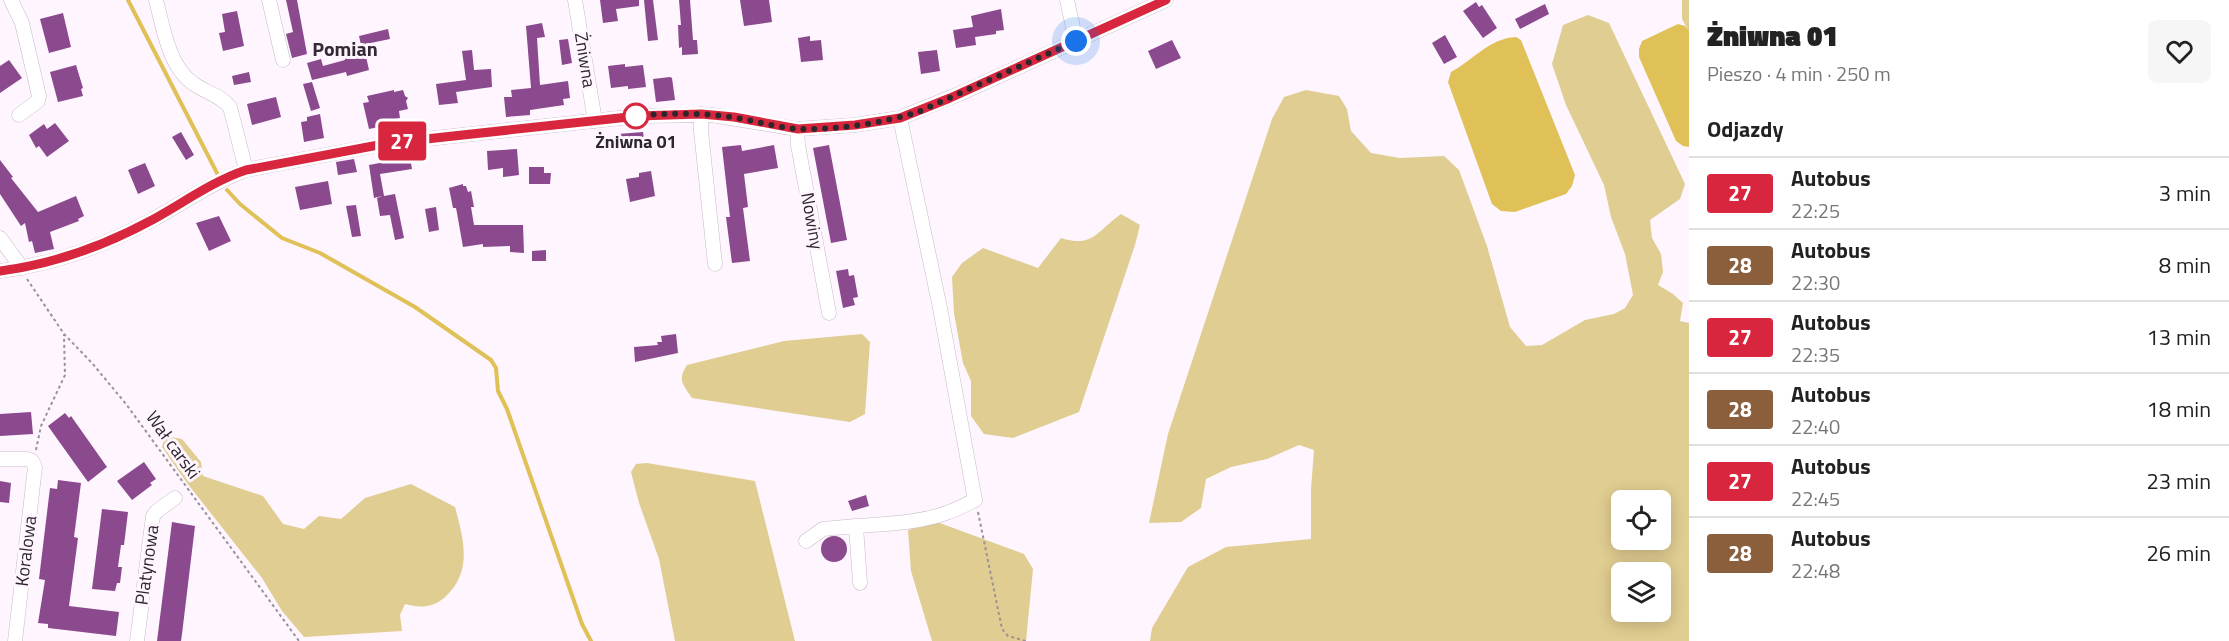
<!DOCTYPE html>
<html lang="pl">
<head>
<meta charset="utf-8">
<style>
  :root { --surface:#fff; --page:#f6f6f6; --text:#222; --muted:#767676; --line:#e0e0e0 }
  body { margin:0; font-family:"Titillium Web",sans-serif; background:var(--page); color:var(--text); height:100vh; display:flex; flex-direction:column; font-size:22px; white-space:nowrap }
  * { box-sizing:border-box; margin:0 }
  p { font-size:20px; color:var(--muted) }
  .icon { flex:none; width:33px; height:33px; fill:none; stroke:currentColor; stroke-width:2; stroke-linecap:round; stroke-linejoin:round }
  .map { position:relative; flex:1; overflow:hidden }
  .side { display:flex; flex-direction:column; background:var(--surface); width:540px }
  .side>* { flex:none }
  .badge { padding:0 12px; border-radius:4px; font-size:21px; line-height:39px }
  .fabs { position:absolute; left:1611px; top:490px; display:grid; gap:12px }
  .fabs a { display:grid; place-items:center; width:60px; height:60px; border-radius:9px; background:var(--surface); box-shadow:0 3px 15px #0003; font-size:30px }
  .you { position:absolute; width:30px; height:30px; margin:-15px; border:4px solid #fff; border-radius:50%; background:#1a73e8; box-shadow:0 0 0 9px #1a73e833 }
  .map>.badge { position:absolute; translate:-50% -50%; box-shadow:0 0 0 3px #fff }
  h2 { padding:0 18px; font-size:22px; line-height:54px }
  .round { display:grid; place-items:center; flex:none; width:63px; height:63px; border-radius:9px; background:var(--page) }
  .summary { display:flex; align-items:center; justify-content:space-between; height:102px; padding:0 18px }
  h1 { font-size:28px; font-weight:800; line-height:45px }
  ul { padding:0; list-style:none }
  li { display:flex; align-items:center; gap:18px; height:72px; padding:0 18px; border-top:2px solid var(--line) }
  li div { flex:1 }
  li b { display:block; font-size:22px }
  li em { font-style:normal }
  li .badge { min-width:66px; font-weight:700; text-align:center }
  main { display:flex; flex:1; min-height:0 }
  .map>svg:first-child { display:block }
  .green { fill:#e0cd91; fill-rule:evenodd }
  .water { fill:#dfc158 }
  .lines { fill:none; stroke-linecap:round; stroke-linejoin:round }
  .stream { stroke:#dfc158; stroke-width:4 }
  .building { fill:#8b498e }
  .minor-casing { stroke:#c7b9c8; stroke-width:15 }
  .path { stroke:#999299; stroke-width:2; stroke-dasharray:3 3; stroke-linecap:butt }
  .minor { stroke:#fff; stroke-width:14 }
  .line-casing { stroke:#fff; stroke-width:14 }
  .line { stroke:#d7263d; stroke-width:9 }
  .walk { stroke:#2c272d; stroke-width:6; stroke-dasharray:0 10.8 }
  .stop-dot { fill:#fff; stroke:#d7263d; stroke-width:3 }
  .labels { text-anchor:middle; stroke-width:6; stroke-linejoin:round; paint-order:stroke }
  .street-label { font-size:18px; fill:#2c272d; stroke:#fef5fe }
  .stop-label { font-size:18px; font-weight:bold; fill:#2c272d; stroke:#fef5fe }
  .neighbourhood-label { font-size:20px; font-weight:bold; fill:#332834; stroke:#fef5fe }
</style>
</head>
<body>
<main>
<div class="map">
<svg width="1689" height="641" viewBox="0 0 1689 641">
  <rect width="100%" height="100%" fill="#fef5fe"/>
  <!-- green -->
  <path class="green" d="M1682 0H1689V32L1682 19Z
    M1588 15 1609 23 1685 184 1680 199 1650 220 1652 238 1661 254 1663 272 1658 285 1673 294 1683 303 1680 321 1689 323V641H1150L1152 628 1188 567 1226 547 1311 539V489L1314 450 1299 445 1267 459 1231 467 1206 479 1201 508 1181 522 1149 523 1168 434 1272 119 1284 97 1306 90 1339 96 1347 109 1351 131 1371 153 1400 158 1444 156 1459 170 1487 246 1510 327 1526 346 1542 345 1585 320 1614 314 1625 308 1633 295 1625 254 1611 217 1604 185 1566 105 1552 64 1563 25ZM1622 501H1660V540H1622ZM1622 573H1660V612H1622Z
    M1121 214 1140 225 1135 245 1079 412 1013 438 984 434 971 416V381L963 363 954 313 952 277 962 263 983 248 1038 268 1061 238C1093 248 1096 232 1121 214Z
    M862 334 870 342 865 414 850 422 692 398C683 385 677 380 687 365L784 341Z
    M165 436 182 439 201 462 203 476 263 496 283 524 304 529 319 516 341 519 365 498 411 484 455 507C464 540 473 573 444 598 432 608 419 608 405 604L400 615 402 631 304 637 282 611 262 578 187 483 162 447Z
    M647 463 755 481 795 641H675L659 559 639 503 631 472 636 464Z
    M937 522 1024 554 1033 569 1026 641H932L911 571 908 530Z"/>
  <!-- water -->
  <path class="water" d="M1678 24 1685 26 1689 31V147L1683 146 1676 141 1639 57V49L1642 41Z
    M1516 37 1521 40 1575 175 1572 186 1566 194 1515 212 1501 211 1492 204 1448 82 1451 72C1472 61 1490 38 1516 37Z"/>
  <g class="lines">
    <!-- stream -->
    <path class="stream" d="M128 0 217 173
      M227 190 240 204 282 238 320 253 415 307 491 360 496 368 498 391 507 409 582 624 591 641"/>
  </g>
  <!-- building -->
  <path class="building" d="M286 0H297L307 54 292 58 286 34 293 32Z
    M600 0H639V6L616 9 618 21 603 23Z
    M644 0H653L658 40 648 41Z
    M679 0H690L693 40H697L698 54 682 55V47L679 48 678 25H681Z
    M740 0H769L772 22 744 26Z
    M1476 2 1479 7 1482 5 1497 28 1483 38 1463 11Z
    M1545 4 1549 14 1520 29 1515 19Z
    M1001 9 1004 30 996 31V34L975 37 976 45 956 48 953 30 973 27 971 16Z
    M237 11 244 46 223 51 219 33 225 32 222 14Z
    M63 13 71 47 49 53 40 19Z
    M542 23 545 37 537 38 540 85 568 81 570 98 563 99 564 105 530 110V115L506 117 504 97H512L511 90 531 88 526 26Z
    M388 29 390 39 361 45 359 36Z
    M1445 35 1457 57 1444 64 1432 43Z
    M810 36V41L821 40 823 60 801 62 798 38Z
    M568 39 572 63 562 65 559 40Z
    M1172 40 1181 58 1156 69 1148 51Z
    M472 50 474 70 491 69 492 87 456 92 458 103 439 105 436 84 466 80 462 51Z
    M937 50 940 71 921 74 918 52Z
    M365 52 369 70 347 76 346 72 312 80 307 63 321 59 323 66 345 60V56Z
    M9 60 22 78 0 93V66Z
    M625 64V67L643 65 646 87 628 89V86L611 88 608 66Z
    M76 65 83 88 81 89 83 96 58 102 50 72Z
    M249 72 251 82 234 85 232 76Z
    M670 77 672 78 675 100 656 102 653 79Z
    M312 82 320 108 311 111 303 84Z
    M394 90V92L403 90 405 96 408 98 406 101 408 109 399 111 400 118 383 122 384 126 369 129 363 103 369 102 367 96Z
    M276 97 281 117 252 125 247 104Z
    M320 114 324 138 304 142 301 122 307 121V117Z
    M55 123 69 141 47 157 39 146 36 148 29 135 44 124 47 129Z
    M181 132 194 155 186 160 172 137Z
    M643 132 645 145 619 147 618 134Z
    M741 145 742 151 774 145 778 168 744 174 748 207 743 208 750 261 732 263 726 217H730L722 147Z
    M829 145 847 240 831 243 813 148Z
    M517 149 519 175 503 177V168L488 170 487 151Z
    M409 152 412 169 380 174 384 196 395 194 404 238 395 240 390 215 380 216 377 198 382 196 374 198 369 165 390 161 389 155Z
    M354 159 357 172 338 175 336 162Z
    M0 160 13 177 11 178 38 212 76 196 84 216 78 219 79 221 50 232 54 249 35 253 32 241 29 242 25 223 21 226 0 194Z
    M145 163 155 186 138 194 128 170Z
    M529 167H544V173H551L550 184H529Z
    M651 171 655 196 630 202 626 179 639 177V173Z
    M328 181 332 204 300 210 295 187Z
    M463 184V186H466L468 192 471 191 474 207H471L474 225H523L524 253 510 252V246L483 247V244L463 247 457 213 456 208H453L449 188Z
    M356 205 361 236 352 237 346 206Z
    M436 207 439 230 429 232 425 209Z
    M219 216 231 241 209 251 196 223Z
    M546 250V261H532V251Z
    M848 269 849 276 854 275 858 297 853 298 855 305 843 308 836 271Z
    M676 334 678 353 635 362 634 347 658 345 657 342H662L661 336Z
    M31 412 33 434 0 436V414Z
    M65 413 69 418 71 416 107 467 88 482 48 426Z
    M144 462 156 479 150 483 152 485 132 500 117 481Z
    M58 480 81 483 74 537 78 538 69 606 119 612 116 636 48 628V624L38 623 45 580 39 579 50 488 57 489Z
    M0 481 11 483 9 503 0 502Z
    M866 495 869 506 852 511 848 501Z
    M102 509 128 512 124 545H121L118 567H122L120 583H117L115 591 92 589Z
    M172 522 195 526 182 634 181 641H157Z
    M821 549a13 13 0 1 1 26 0a13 13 0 1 1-26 0Z"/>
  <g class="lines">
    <!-- minor casing -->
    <g class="minor-casing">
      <path id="minor" d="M11 0 22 23 39 96 38 101 19 115
        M156 0C163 27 169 68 194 84 207 93 220 95 230 107L246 170
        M269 0 283 60
        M575 0 595 121
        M1067 0 1076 41
        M701 114V131L715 264
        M797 129 798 145 829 313
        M0 238 22 268
        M0 271C55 264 104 246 152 220 183 203 213 182 246 170L389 143 638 116 712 115 797 129 855 125 900 118 966 91 1166 0
        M0 459H27L32 461 35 467 15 641
        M856 526C887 524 920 523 949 512 958 509 967 504 975 500L940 308 900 118
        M806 541 823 529 856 526 860 583
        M137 641 153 516 157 511 175 498"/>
    </g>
    <!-- path -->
    <path class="path" d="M27 279 64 334 92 363 126 404 299 641
      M36 450 41 426 65 375 64 335
      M978 512 1002 629 1008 636 1026 641"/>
    <!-- minor -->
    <use href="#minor" class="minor"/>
  </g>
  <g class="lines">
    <!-- line casing -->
    <g class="line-casing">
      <path id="line" d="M0 271C55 264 104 246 152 220 183 203 213 181 246 170L389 143 638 116 701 114 734 117 798 129 855 125 900 118 950 98 1166 0"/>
    </g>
    <!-- line -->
    <use href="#line" class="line"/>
    <!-- walk -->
    <path class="walk" d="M636 116H634C668 113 703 112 736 118 757 121 778 128 799 129 836 130 883 123 918 112L1076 41"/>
  </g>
  <!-- markers -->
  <circle class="stop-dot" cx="636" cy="116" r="12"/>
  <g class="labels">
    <!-- street labels -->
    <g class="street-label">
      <text transform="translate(585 60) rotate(81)" y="6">Żniwna</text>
      <text transform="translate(812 221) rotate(80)" y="6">Nowiny</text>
      <text transform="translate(173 445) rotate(54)" y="6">Wał carski</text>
      <text transform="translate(26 551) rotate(-83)" y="6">Koralowa</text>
      <text transform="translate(147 565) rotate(-82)" y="6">Platynowa</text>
    </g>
    <!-- stop labels -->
    <g class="stop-label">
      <text x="636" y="148">Żniwna 01</text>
    </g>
    <!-- neighbourhood labels -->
    <g class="neighbourhood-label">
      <text x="345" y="56">Pomian</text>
    </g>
  </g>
</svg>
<div class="fabs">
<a><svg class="icon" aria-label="locate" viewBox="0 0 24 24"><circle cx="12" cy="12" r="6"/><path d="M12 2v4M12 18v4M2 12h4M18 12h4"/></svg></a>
<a><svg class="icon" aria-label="layers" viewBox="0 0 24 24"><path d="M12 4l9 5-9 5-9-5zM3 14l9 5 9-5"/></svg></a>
</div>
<div class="you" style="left:1076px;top:41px"></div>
<b class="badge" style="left:402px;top:141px;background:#d7263d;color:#fff">27</b>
</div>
<section class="side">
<div class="summary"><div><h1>Żniwna 01</h1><p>Pieszo · 4 min · 250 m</p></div><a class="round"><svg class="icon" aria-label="heart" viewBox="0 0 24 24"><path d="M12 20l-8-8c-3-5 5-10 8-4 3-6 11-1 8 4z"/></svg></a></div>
<h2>Odjazdy</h2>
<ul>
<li><span class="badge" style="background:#d7263d;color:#fff">27</span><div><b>Autobus</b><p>22:25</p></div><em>3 min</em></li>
<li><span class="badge" style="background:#8b5e3c;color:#fff">28</span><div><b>Autobus</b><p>22:30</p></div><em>8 min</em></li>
<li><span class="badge" style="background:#d7263d;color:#fff">27</span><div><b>Autobus</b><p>22:35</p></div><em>13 min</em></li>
<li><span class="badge" style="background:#8b5e3c;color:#fff">28</span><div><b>Autobus</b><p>22:40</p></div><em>18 min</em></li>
<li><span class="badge" style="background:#d7263d;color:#fff">27</span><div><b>Autobus</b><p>22:45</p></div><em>23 min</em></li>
<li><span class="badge" style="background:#8b5e3c;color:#fff">28</span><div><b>Autobus</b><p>22:48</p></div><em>26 min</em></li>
</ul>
</section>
</main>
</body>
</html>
